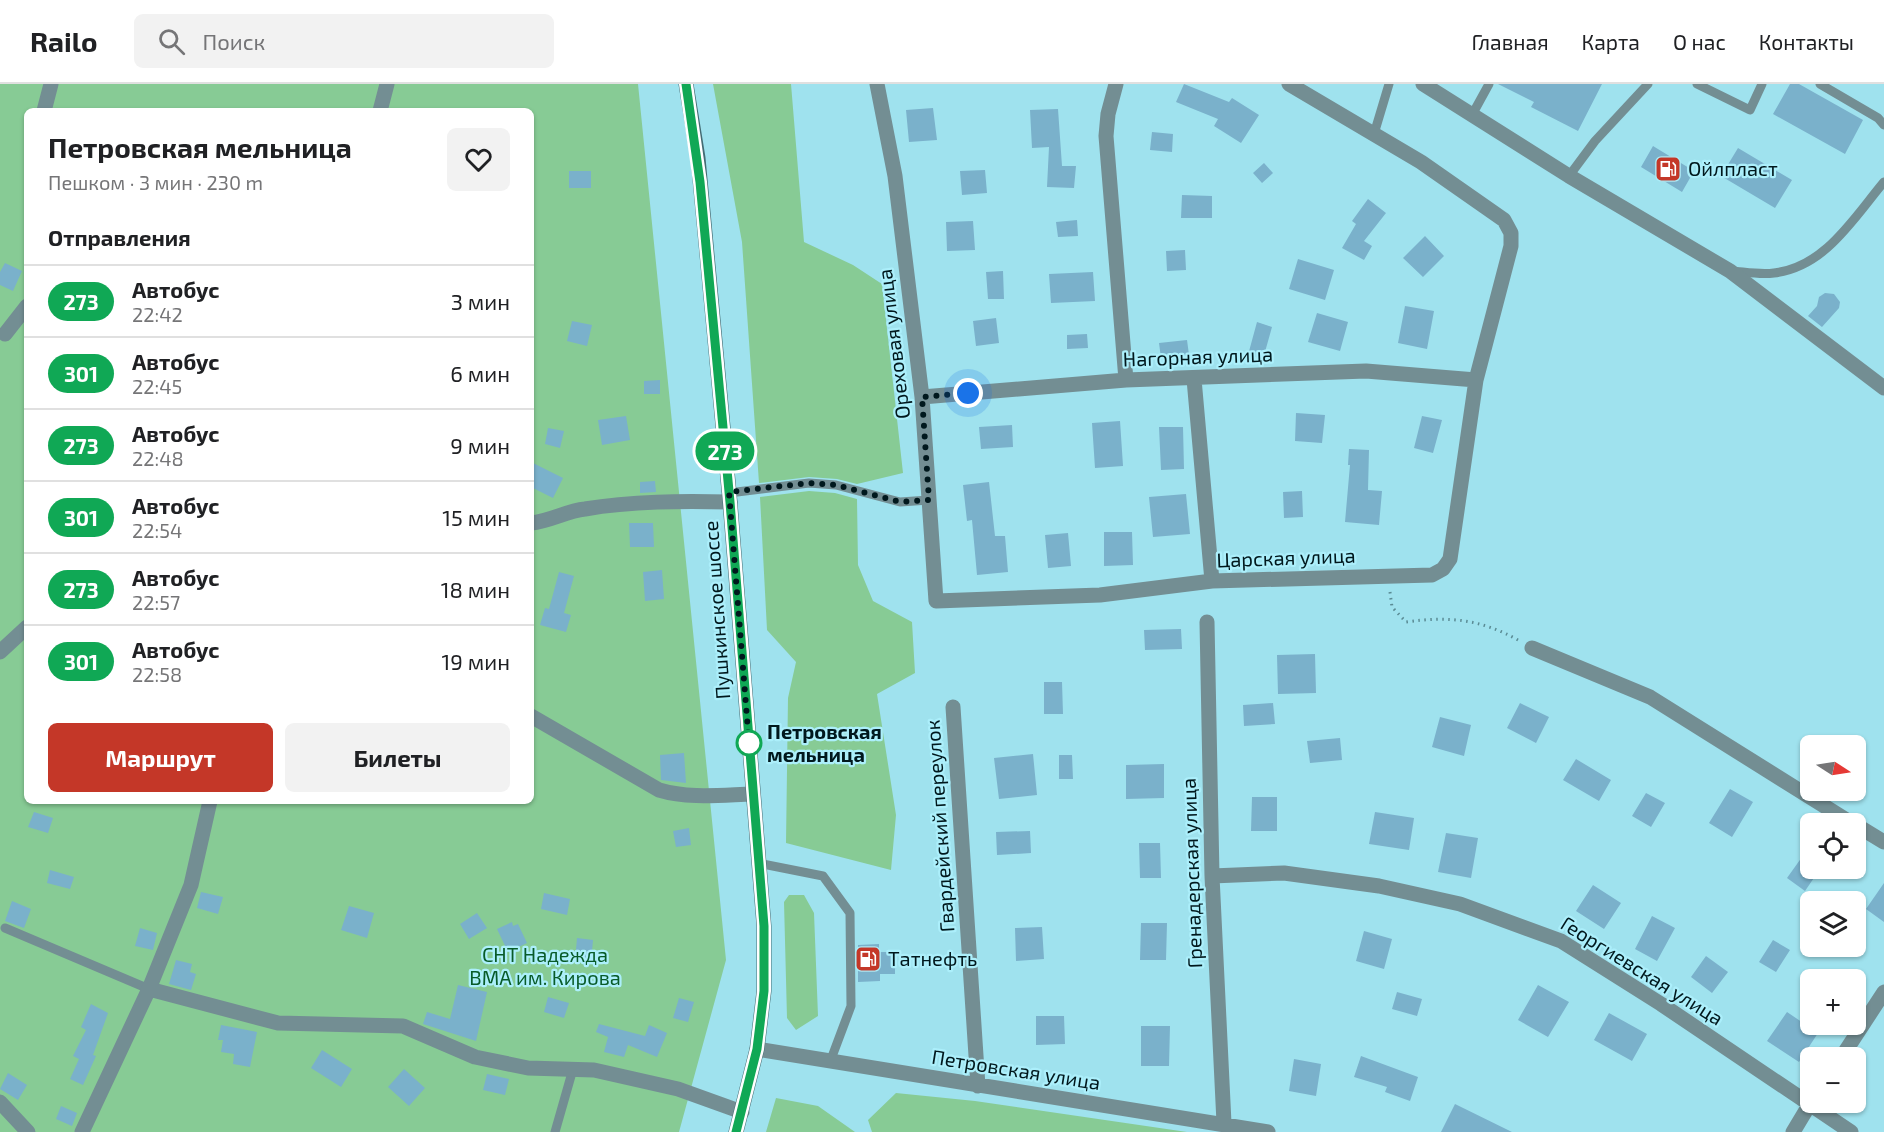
<!DOCTYPE html>
<html lang="ru">
<head>
<meta charset="utf-8">
<style>
  :root { --surface:#fff; --page:#f2f2f2; --text:#202124; --muted:#757577; --line:#e0e0e0; --accent:#c43728 }
  body { margin:0; font-family:"Exo 2",sans-serif; background:var(--page); color:var(--text); height:100vh; display:flex; flex-direction:column; font-size:22px; white-space:nowrap }
  * { box-sizing:border-box; margin:0 }
  p { font-size:20px; color:var(--muted) }
  .icon { flex:none; width:33px; height:33px; fill:none; stroke:currentColor; stroke-width:2; stroke-linecap:round; stroke-linejoin:round }
  .map { position:relative; flex:1; overflow:hidden }
  .drawer { position:absolute; left:24px; top:24px; width:510px; height:696px; display:flex; flex-direction:column; background:var(--surface); border-radius:9px; box-shadow:0 2px 4px #0004 }
  .drawer>* { flex:none }
  .badge { padding:0 12px; border-radius:20px; font-size:21px; line-height:39px }
  .needle { width:39px; rotate:102deg }
  .fabs { position:absolute; left:1800px; top:651px; display:grid; gap:12px }
  .fabs a { display:grid; place-items:center; width:66px; height:66px; border-radius:9px; background:var(--surface); box-shadow:0 2px 4px #0004; font-size:30px }
  .you { position:absolute; width:30px; height:30px; margin:-15px; border:4px solid #fff; border-radius:50%; background:#1a73e8; box-shadow:0 0 0 9px #1a73e833 }
  .map>.badge { position:absolute; translate:-50% -50%; box-shadow:0 0 0 3px #fff }
  h2 { padding:0 24px; font-size:22px; line-height:54px }
  .round { display:grid; place-items:center; flex:none; width:63px; height:63px; border-radius:9px; background:var(--page) }
  .summary { display:flex; align-items:center; justify-content:space-between; height:102px; padding:0 24px }
  h1 { font-size:28px; font-weight:700; line-height:45px }
  .action { display:flex; gap:12px; margin-top:auto; padding:12px 24px }
  .action a { flex:1; height:69px; border-radius:9px; background:var(--accent); color:#fff; font-size:24px; font-weight:700; line-height:69px; text-align:center }
  .action a+a { background:var(--page); color:var(--text) }
  ul { padding:0; list-style:none }
  li { display:flex; align-items:center; gap:18px; height:72px; padding:0 24px; border-top:2px solid var(--line) }
  li div { flex:1 }
  li b { display:block; font-size:22px }
  li em { font-style:normal }
  li .badge { min-width:66px; font-weight:700; text-align:center }
  header { display:flex; align-items:center; gap:36px; box-sizing:border-box; height:84px; padding:0 30px; background:var(--surface); border-bottom:2px solid var(--line) }
  header strong { font-size:28px }
  nav { display:flex; gap:33px; margin-inline-start:auto; font-size:21px }
  .search { width:420px; height:54px; background:var(--page); display:flex; align-items:center; gap:15px; box-sizing:border-box; padding:0 21px; border-radius:9px; color:var(--muted); font-size:22px }
  .map>svg:first-child { display:block }
  .green { fill:#87cb95; fill-rule:evenodd }
  .building { fill:#7ab1cb }
  .lines { fill:none; stroke-linecap:round; stroke-linejoin:round }
  .path { stroke:#5a8b94; stroke-width:3; stroke-dasharray:1.5 4.5; stroke-linecap:butt }
  .lane { stroke:#738e93; stroke-width:9 }
  .street { stroke:#738e93; stroke-width:15 }
  .secondary { stroke:#436b73; stroke-width:15 }
  .line-casing { stroke:#fff; stroke-width:14 }
  .line { stroke:#10a855; stroke-width:9 }
  .walk { stroke:#00181d; stroke-width:6; stroke-dasharray:0 10.8 }
  .stop-dot { fill:#fff; stroke:#10a855; stroke-width:3 }
  .labels { text-anchor:middle; stroke-width:4.5; stroke-linejoin:round; paint-order:stroke }
  .poi-label { font-size:20px; fill:#00181d; stroke:#aceffb; text-anchor:start }
  .street-label { font-size:20px; fill:#00181d; stroke:#aceffb }
  .stop-label { font-size:20px; font-weight:bold; fill:#00181d; stroke:#aceffb; text-anchor:start }
  .park-label { font-size:20px; fill:#085b28; stroke:#aceffb }
</style>
</head>
<body>
<header>
<strong>Railo</strong>
<div class="search"><svg class="icon" aria-label="search" viewBox="0 0 24 24"><circle cx="10" cy="10" r="6"/><path d="M15 15l6 6"/></svg>Поиск</div>
<nav><a>Главная</a><a>Карта</a><a>О нас</a><a>Контакты</a></nav>
</header>
<div class="map">
<svg width="1884" height="1048" viewBox="0 0 1884 1048">
  <rect width="100%" height="100%" fill="#9fe2ee"/>
  <!-- green -->
  <path class="green" d="M0 0H638L726 876 679 1048H0ZM27 27H531V717H27Z
    M713 0H791L804 158 853 181 882 200 903 389 857 400 837 395 809 393 759 399 742 158Z
    M809 407 835 409 857 415 858 481 873 517 912 538 915 589 877 610 896 731 891 786 786 759 788 614 796 578 767 546 760 413Z
    M789 811H804L814 829 818 932 796 946 787 934 784 818Z
    M896 1009 975 1017 1187 1048H872L868 1036Z
    M776 1014 818 1022 855 1048H766Z"/>
  <!-- building -->
  <path class="building" d="M1184 0 1229 18 1232 14 1259 31 1241 59 1214 42 1218 35 1176 18Z
    M1498 0H1602L1578 47 1531 23 1534 18Z
    M1790 0H1799L1863 36 1845 70 1773 30Z
    M933 24 937 56 909 58 906 26Z
    M1058 25 1062 82H1076L1074 104 1047 103 1049 63 1032 64 1030 26Z
    M1152 48 1173 50 1172 68 1150 66Z
    M1653 62 1694 87 1682 108 1641 83Z
    M1738 64 1792 96 1775 124 1721 92Z
    M1264 79 1273 89 1262 99 1253 89Z
    M985 86 987 109 962 111 960 87Z
    M569 87H591V104H569Z
    M1182 111 1212 112V134H1181Z
    M1368 115 1386 129 1364 157 1372 162 1364 176 1342 164 1356 140 1352 137Z
    M1077 136 1078 152 1058 153 1056 138Z
    M973 137 975 166 947 167 946 138Z
    M1425 152 1444 172 1423 193 1403 174Z
    M1185 166 1186 186 1167 187 1166 167Z
    M1298 175 1334 186 1325 216 1289 205Z
    M5 179 22 187 13 207 0 201V188Z
    M1003 187 1004 215H988L986 188Z
    M1093 188 1095 217 1051 219 1049 190Z
    M1825 209 1834 210 1840 218 1839 224 1822 243 1808 232 1817 222 1819 213Z
    M1405 222 1434 227 1427 265 1398 259Z
    M1317 229 1348 238 1340 267 1308 258Z
    M996 234 999 259 976 262 973 237Z
    M572 237 592 241 587 262 567 257Z
    M1257 238 1272 243 1263 275 1248 271Z
    M1087 250 1088 264 1067 265V251Z
    M1187 256 1189 271 1161 274 1159 259Z
    M660 296V310H644V297Z
    M1296 329 1325 331 1322 359 1295 357Z
    M626 332 630 356 602 361 598 336Z
    M1422 332 1442 336 1433 369 1414 364Z
    M1120 337 1123 382 1095 384 1092 339Z
    M1012 341 1013 363 981 365 979 343Z
    M1159 343H1183L1184 385 1161 386Z
    M548 344 564 347 560 364 545 360Z
    M1349 365 1369 366 1368 406 1382 407 1379 441 1345 438 1350 381H1348Z
    M531 378 563 394 553 414 531 403Z
    M655 397 656 408 640 409V398Z
    M989 398 995 452H1005L1008 488 977 491 972 436 967 437 963 401Z
    M1302 407 1303 433 1284 434 1283 408Z
    M1186 410 1190 450 1153 453 1149 413Z
    M629 439H653L654 463H630Z
    M1104 448H1132L1133 481 1104 482Z
    M1068 449 1071 482 1048 484 1045 451Z
    M662 486 664 515 645 517 643 488Z
    M559 488 574 492 564 529 571 531 566 548 540 541 545 524 549 525Z
    M1181 545 1182 565 1145 566 1144 546Z
    M1315 570 1316 609 1278 610 1277 571Z
    M1044 598H1062L1063 630H1044Z
    M1273 619 1275 640 1244 642 1243 621Z
    M1520 619 1549 633 1536 659 1507 644Z
    M1440 633 1471 641 1464 672 1432 663Z
    M1340 654 1342 676 1310 679 1307 657Z
    M684 669 686 699 661 696 660 671Z
    M1033 670 1037 711 999 715 994 674Z
    M1059 671H1072L1073 695H1059Z
    M1576 675 1611 696 1599 717 1563 696Z
    M1164 680V714L1126 715V681Z
    M1730 705 1753 718 1732 753 1709 739Z
    M1646 709 1665 719 1651 743 1632 732Z
    M1252 713H1277V747H1251Z
    M34 728 53 734 48 749 28 743Z
    M1375 728 1414 734 1409 766 1369 760Z
    M689 744 691 761 676 763 673 747Z
    M1030 747 1031 769 997 771 996 748Z
    M1446 749 1478 754 1471 794 1438 788Z
    M1139 759H1160L1161 794H1140Z
    M1802 773 1810 779V784L1820 785 1805 807 1787 794Z
    M50 786 74 793 70 805 47 799Z
    M1884 799V838L1866 825Z
    M1593 801 1621 819 1604 845 1576 827Z
    M201 808 223 813 218 830 197 824Z
    M544 809 570 815 567 831 541 825Z
    M12 817 31 825 24 844 5 837Z
    M349 822 374 829 367 854 341 846Z
    M477 829 487 844 469 855 460 840Z
    M1652 832 1675 844 1657 877 1635 865Z
    M512 838 513 842 518 840 527 859 508 868 497 845Z
    M1141 839H1167L1166 876H1140Z
    M1042 843 1044 875 1016 877 1015 844Z
    M140 844 157 849 153 866 135 862Z
    M1364 847 1392 855 1384 885 1356 877Z
    M577 854 593 856 591 879 575 877Z
    M1773 856 1790 866 1776 888 1759 878Z
    M879 860V868H895V890H880V897L858 898V861Z
    M1706 872 1728 888 1712 909 1691 893Z
    M176 876 192 880 190 888 196 890 191 906 169 900Z
    M458 901 487 908 476 957 423 940 427 928 450 935Z
    M1538 901 1569 918 1548 953 1518 936Z
    M1397 908 1422 915 1417 932 1392 925Z
    M548 913 569 919 564 934 544 928Z
    M679 914 694 918 688 938 673 934Z
    M91 920 108 929 93 971 96 972 83 1001 70 995 79 975 73 972 86 946 81 943Z
    M1787 928 1818 949 1799 978 1767 957Z
    M1609 929 1647 950 1632 977 1594 956Z
    M1036 932H1064L1065 960 1036 961Z
    M599 940 645 952 649 941 667 949 657 973 628 961 624 973 604 968 608 953 596 948Z
    M221 941 257 948 250 983 233 980 234 970 221 968 223 956H218Z
    M1141 942H1170L1169 982H1141Z
    M322 966 352 985 341 1003 311 984Z
    M1361 972 1418 993 1410 1017 1385 1008 1387 1003 1354 993Z
    M1294 975 1321 980 1316 1012 1289 1007Z
    M404 985 425 1004 409 1022 388 1003Z
    M8 989 27 1001 18 1016 0 1005Z
    M487 990 509 995 505 1011 483 1006Z
    M1455 1020 1512 1048H1441Z
    M61 1022 77 1029 72 1042 56 1035Z"/>
  <g class="lines">
    <!-- path -->
    <path class="path" d="M1390 508 1392 523 1406 538C1449 532 1480 535 1518 556"/>
    <!-- lane -->
    <path class="lane" d="M1697 0 1750 26 1762 0
      M1820 0 1878 34 1884 41
      M1472 31 1489 0
      M1374 50 1389 0
      M1569 92 1595 57 1648 0
      M1732 187C1745 188 1760 191 1774 189 1825 183 1853 135 1884 98
      M729 409 809 399 836 401 900 418 929 416
      M758 779 823 792 850 829 851 922 830 978
      M5 844 149 905
      M555 1048 573 985"/>
    <!-- street -->
    <path class="street" d="M877 0 895 92 922 313 936 517 1100 511 1212 497 1432 491 1443 485 1450 475 1476 296 1511 162V149L1504 136 1421 78 1289 0
      M1116 0 1108 30 1106 52 1126 296
      M1423 0 1569 92 1730 187 1884 304
      M44 27 51 0
      M380 27 387 0
      M5 250 27 222
      M1194 295 1212 497
      M922 313 1126 296 1366 287 1476 296
      M531 439C551 437 566 427 585 425 632 417 682 417 730 418
      M1207 538 1212 792 1224 1039
      M1532 564 1650 613 1853 740
      M0 568 27 543
      M953 623 978 1002
      M531 632 659 706C689 715 721 711 753 710
      M1856 741 1884 758
      M1212 792 1284 789 1379 802 1460 820 1561 857 1661 920 1851 1048
      M149 905 278 939 403 942 475 973 528 984 594 986 678 1005 742 1028
      M757 965 1268 1048
      M1841 974 1884 908
      M0 1018 28 1048
      M82 1048 149 905 191 801 210 717
      M1793 1048 1811 1018"/>
    <!-- secondary -->
    <path class="secondary" d="M686 0 698 74 730 418 764 842V907L757 965 736 1048"/>
  </g>
  <g class="lines">
    <!-- line casing -->
    <g class="line-casing">
      <path id="line" d="M686 0 700 98 730 418 764 842V907L757 965 736 1048"/>
    </g>
    <!-- line -->
    <use href="#line" class="line"/>
    <!-- walk -->
    <path class="walk" d="M749 659 729 408 809 399 836 401 900 418 929 416 922 313 968 309"/>
  </g>
  <!-- icons -->
  <defs>
    <g id="fuel-square" transform="scale(1.35)"><rect x="-9" y="-9" width="18" height="18" rx="4" fill="#c43728" stroke="#aceffb"/><path d="M-5.5-6h7V0h2V4h1.3V-2.5L3-4.5l.8-.8L6-3V5H2.5V1h-1V6h-7ZM-4.2-4.7v3.2H.2V-4.7Z" fill="#fff"/></g>
  </defs>
  <g fill-rule="evenodd">
    <use href="#fuel-square" x="1668" y="85"/>
    <use href="#fuel-square" x="868" y="875"/>
  </g>
  <!-- markers -->
  <circle class="stop-dot" cx="749" cy="659" r="12"/>
  <g class="labels">
    <!-- poi labels -->
    <g class="poi-label">
      <text x="1688" y="92">Ойлпласт</text>
      <text x="888" y="882">Татнефть</text>
    </g>
    <!-- street labels -->
    <g class="street-label">
      <text transform="translate(894 260) rotate(-97)" y="7">Ореховая улица</text>
      <text transform="translate(1198 273) rotate(-2)" y="7">Нагорная улица</text>
      <text transform="translate(1286 474) rotate(-2)" y="7">Царская улица</text>
      <text transform="translate(717 526) rotate(-94)" y="7">Пушкинское шоссе</text>
      <text transform="translate(940 742) rotate(-94)" y="7">Гвардейский переулок</text>
      <text transform="translate(1192 789) rotate(-92)" y="7">Гренадерская улица</text>
      <text transform="translate(1642 887) rotate(32)" y="7">Георгиевская улица</text>
      <text transform="translate(1016 986) rotate(9)" y="7">Петровская улица</text>
    </g>
    <!-- stop labels -->
    <g class="stop-label">
      <text x="767" y="655">Петровская<tspan x="767" dy="23">мельница</tspan></text>
    </g>
    <!-- park labels -->
    <g class="park-label">
      <text x="545" y="878">СНТ Надежда<tspan x="545" dy="23">ВМА им. Кирова</tspan></text>
    </g>
  </g>
</svg>
<div class="fabs">
<a><svg class="needle" viewBox="-14 -14 28 28"><path d="M0-13l5 13h-10z" fill="#e53935"/><path d="M0 13l5-13h-10z" fill="#757577"/></svg></a>
<a><svg class="icon" aria-label="locate" viewBox="0 0 24 24"><circle cx="12" cy="12" r="6"/><path d="M12 2v4M12 18v4M2 12h4M18 12h4"/></svg></a>
<a><svg class="icon" aria-label="layers" viewBox="0 0 24 24"><path d="M12 4l9 5-9 5-9-5zM3 14l9 5 9-5"/></svg></a>
<a>+</a>
<a>−</a>
</div>
<div class="you" style="left:968px;top:309px"></div>
<b class="badge" style="left:725px;top:367px;background:#10a855;color:#fff">273</b>
<section class="drawer">
<div class="summary"><div><h1>Петровская мельница</h1><p>Пешком · 3 мин · 230 m</p></div><a class="round"><svg class="icon" aria-label="heart" viewBox="0 0 24 24"><path d="M12 20l-8-8c-3-5 5-10 8-4 3-6 11-1 8 4z"/></svg></a></div>
<h2>Отправления</h2>
<ul>
<li><span class="badge" style="background:#10a855;color:#fff">273</span><div><b>Автобус</b><p>22:42</p></div><em>3 мин</em></li>
<li><span class="badge" style="background:#10a855;color:#fff">301</span><div><b>Автобус</b><p>22:45</p></div><em>6 мин</em></li>
<li><span class="badge" style="background:#10a855;color:#fff">273</span><div><b>Автобус</b><p>22:48</p></div><em>9 мин</em></li>
<li><span class="badge" style="background:#10a855;color:#fff">301</span><div><b>Автобус</b><p>22:54</p></div><em>15 мин</em></li>
<li><span class="badge" style="background:#10a855;color:#fff">273</span><div><b>Автобус</b><p>22:57</p></div><em>18 мин</em></li>
<li><span class="badge" style="background:#10a855;color:#fff">301</span><div><b>Автобус</b><p>22:58</p></div><em>19 мин</em></li>
</ul>
<div class="action"><a>Маршрут</a><a>Билеты</a></div>
</section>
</div>
</body>
</html>
